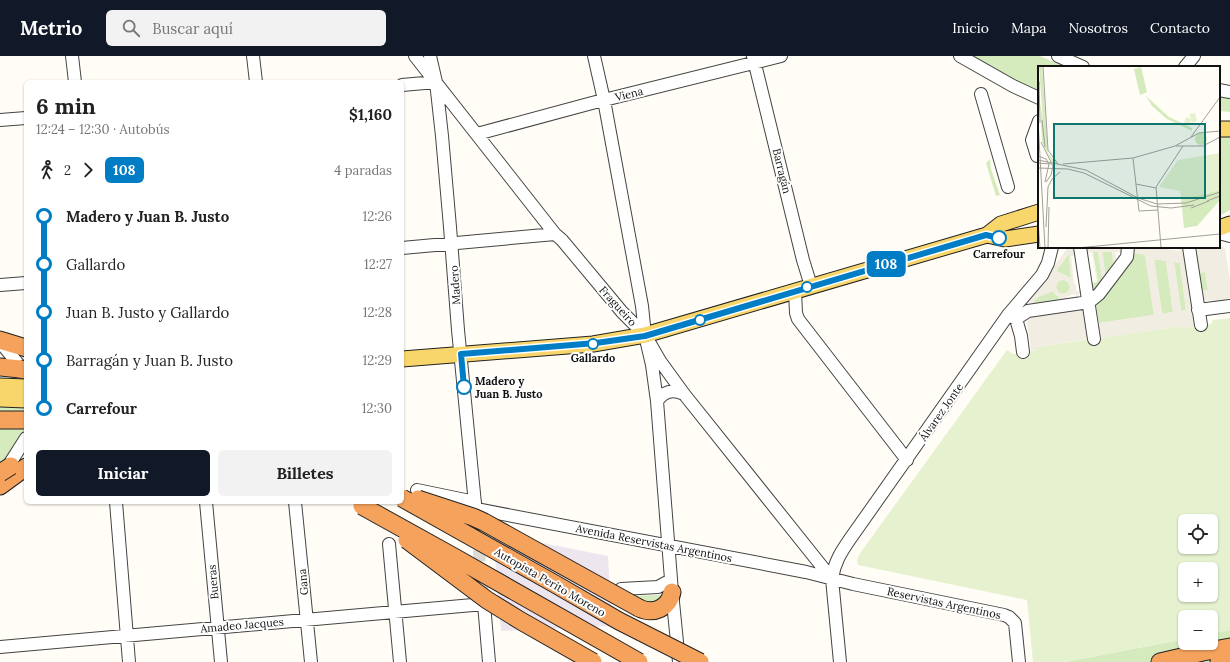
<!DOCTYPE html>
<html lang="es">
<head>
<meta charset="utf-8">
<style>
  :root { --surface:#fff; --page:#f2f2f2; --text:#222; --muted:#767676; --accent:#111827 }
  body { margin:0; font-family:Lora,serif; background:var(--page); color:var(--text); height:100vh; display:flex; flex-direction:column; font-size:15px; white-space:nowrap }
  * { box-sizing:border-box; margin:0 }
  p { font-size:13px; color:var(--muted) }
  .icon { flex:none; width:22px; height:22px; fill:none; stroke:currentColor; stroke-width:2; stroke-linecap:round; stroke-linejoin:round }
  .map { position:relative; flex:1; overflow:hidden }
  .details { position:absolute; left:24px; top:24px; width:380px; height:424px; display:flex; flex-direction:column; background:var(--surface); border-radius:6px; box-shadow:0 1px 3px #0004 }
  .details>* { flex:none }
  .badge { padding:0 8px; border-radius:6px; font-size:14px; line-height:26px }
  .tools { position:absolute; left:1178px; top:458px; display:grid; gap:8px }
  .tools a { display:grid; place-items:center; width:40px; height:40px; border-radius:6px; background:var(--surface); box-shadow:0 1px 3px #0004; font-size:20px }
  .map>.badge { position:absolute; translate:-50% -50%; box-shadow:0 0 0 2px #fff }
  .legs { display:flex; align-items:center; gap:6px; height:44px; padding:0 12px; font-size:13px }
  .legs p { margin-inline-start:auto }
  .headline { display:flex; align-items:center; justify-content:space-between; height:68px; padding:0 12px }
  h1 { font-size:22px; font-weight:800; line-height:30px }
  .button { display:flex; gap:8px; margin-top:auto; padding:8px 12px }
  .button a { flex:1; height:46px; border-radius:6px; background:var(--accent); color:#fff; font-size:16px; font-weight:800; line-height:46px; text-align:center }
  .button a+a { background:var(--page); color:var(--text) }
  ul { padding:0 12px; list-style:none }
  li { display:flex; align-items:center; gap:14px; height:48px; font-size:15px }
  li i { display:grid; place-items:center; width:6px; height:100%; margin:0 5px; background:currentColor }
  li i::after { content:''; width:10px; height:10px; margin:-5px; border:3px solid; border-radius:50%; background:var(--surface) }
  li p { margin-inline-start:auto }
  li:first-child i { background:linear-gradient(#0000 50%,currentColor 0) }
  li:last-child i { background:linear-gradient(currentColor 50%,#0000 0) }
  header { display:flex; align-items:center; gap:24px; box-sizing:border-box; height:56px; padding:0 20px; background:var(--accent); color:#fff }
  header strong { font-size:19px }
  nav { display:flex; gap:22px; margin-inline-start:auto; font-size:14px }
  .search { width:280px; height:36px; background:var(--page); display:flex; align-items:center; gap:10px; box-sizing:border-box; padding:0 14px; border-radius:6px; color:var(--muted); font-size:15px }
  .map>svg:first-child { display:block }
  .industrial { fill:#eee6ef }
  .green { fill:#d5ebbd }
  .pitch { fill:#e6f2cf; fill-rule:evenodd }
  .plaza { fill:#f1ede2; fill-rule:evenodd }
  .lines { fill:none; stroke-linecap:round; stroke-linejoin:round }
  .minor-tunnel { stroke:#dbdad3; stroke-width:12; stroke-dasharray:12 6; stroke-linecap:butt }
  .minor-casing { stroke:#444; stroke-width:14 }
  .major-casing { stroke:#222; stroke-width:17 }
  .highway-casing { stroke:#222; stroke-width:19 }
  .minor { stroke:#fff; stroke-width:12 }
  .major { stroke:#f9d66b; stroke-width:15 }
  .highway { stroke:#f5a25d; stroke-width:17 }
  .highway-bridge-casing { stroke:#222; stroke-width:19; stroke-linecap:butt }
  .highway-bridge { stroke:#f5a25d; stroke-width:17 }
  .line-1-casing { stroke:#fff; stroke-width:9 }
  .line-1 { stroke:#007dc5; stroke-width:6 }
  .stop-1-dot { fill:#fff; stroke:#007dc5; stroke-width:2 }
  .labels { text-anchor:middle; stroke-width:4; stroke-linejoin:round; paint-order:stroke }
  .street-label { font-size:11px; fill:#111; stroke:#fff }
  .stop-label { font-size:11px; font-weight:bold; fill:#111; stroke:#fff }
  .inset-road { fill:none; stroke:#a09f9a; stroke-width:1 }
  .view { fill:#0f766e; fill-opacity:0.15; stroke:#0f766e; stroke-width:2 }
  .inset-edge { fill:none; stroke:#111; stroke-width:2 }
</style>
</head>
<body>
<header>
<strong>Metrio</strong>
<div class="search"><svg class="icon" aria-label="search" viewBox="0 0 24 24"><circle cx="10" cy="10" r="6"/><path d="M15 15l6 6"/></svg>Buscar aquí</div>
<nav><a>Inicio</a><a>Mapa</a><a>Nosotros</a><a>Contacto</a></nav>
</header>
<div class="map">
<svg width="1230" height="606" viewBox="0 0 1230 606">
  <rect width="100%" height="100%" fill="#fffdf5"/>
  <!-- industrial -->
  <path class="industrial" d="M493 477 608 500 612 570 501 575Z"/>
  <!-- green -->
  <path class="green" d="M972 0H1040L1065 11H1039V34L1013 23Z
    M1219 36 1230 38V56L1219 55Z
    M1219 80 1230 81V154L1219 160Z
    M990 103 991 113 1000 139 996 140 986 107Z
    M1093 196H1098L1103 227 1093 236 1092 227 1098 226Z
    M1102 196H1112L1114 212 1106 223Z
    M1133 197 1145 198 1154 259 1099 267 1096 249C1112 235 1123 215 1133 197Z
    M1069 198 1071 222 1056 215Z
    M1154 203 1166 205 1173 256 1162 258Z
    M1174 206 1180 207 1186 254 1181 255Z
    M1205 216 1208 234 1199 235 1196 217Z
    M1056 231a7 7 0 1 1 14 0a7 7 0 1 1-14 0Z
    M1053 235 1056 239 1059 241 1058 246 1035 250 1034 245 1038 241Z
    M0 350 23 351 26 355 25 374 0 416Z
    M660 539H663L656 549 625 540Z
    M1230 574V606H1065L1185 583V587H1211V577Z"/>
  <!-- pitch -->
  <path class="pitch" d="M1230 262V574L1211 577V561H1185V583L1065 606H1033L1027 544 858 509C856 503 858 501 861 496L1007 294 1013 298H1015L1037 294V291L1181 270 1182 272 1211 268 1213 264ZM1185 465H1211V491H1185ZM1185 513H1211V539H1185Z"/>
  <!-- plaza -->
  <path class="plaza" d="M1219 189 1225 192 1230 225V242L1222 245 1204 244 1201 243 1199 235 1208 234 1205 216 1196 217 1194 198 1196 194 1200 191H1219Z
    M1068 191H1075L1076 199 1071 200 1074 228H1076V234L1081 236 1078 240 1073 238 1065 242 1066 245 1058 246 1059 241 1053 235 1038 241 1034 245 1035 250 1031 251 1030 245ZM1068 199H1069L1071 222 1056 215ZM1062 224H1066L1070 229 1069 236 1063 238 1058 236 1056 231 1059 225Z
    M1086 191H1123L1124 196H1115L1117 209 1114 212 1112 196H1102L1106 223 1103 227 1098 196H1093L1098 226H1097L1092 196 1087 197Z
    M1136 191H1155L1179 195 1182 191H1185L1194 251 1191 254 1194 270 1182 272 1181 270 1101 282 1099 267 1154 259 1145 199 1133 197ZM1154 203 1166 205 1173 256 1162 258ZM1174 206 1180 207 1186 254 1181 255Z
    M1079 253 1086 258 1089 283 1037 291V294L1031 295 1027 266 1030 261Z"/>
  <g class="lines">
    <!-- minor-tunnel -->
    <path class="minor-tunnel" d="M476 458 483 545"/>
    <!-- minor casing -->
    <g class="minor-casing">
      <path id="minor" d="M72 0 75 26
        M253 0 256 26
        M415 0 555 178 562 184 622 256 645 279 660 305 684 338 832 523
        M430 0 436 26 442 80 450 171 458 274 476 458
        M594 0 604 44 642 250 645 279 652 309 657 345 672 536 679 606
        M753 0 803 204 811 230
        M960 0 1013 30 1039 42
        M1058 0 1083 11
        M1185 11 1194 0
        M402 29 436 26
        M1219 34 1230 36
        M981 38 1008 131
        M0 64 26 62
        M477 78 592 47 781 0
        M1037 100 1032 84 1039 65
        M1219 177 1230 180
        M1080 191 1094 283
        M1189 191 1201 269
        M402 192 555 178
        M0 229 26 227
        M795 235 796 257 798 263 907 404
        M1198 254 1230 250
        M1008 259 1016 263 1028 255 1089 246 1099 238 1127 201 1128 191
        M1016 263 1021 280 1023 296
        M0 286 25 316
        M657 345C664 335 672 333 684 338
        M5 415 26 382
        M417 434 475 446
        M116 446 129 606
        M206 446 221 606
        M295 446 311 606
        M476 453 806 516 853 528 1004 559 1009 561 1015 567 1019 606
        M389 488 400 606
        M621 533 658 531 671 524
        M0 591 484 548 489 606
        M840 606 832 523C834 507 841 496 850 483L1008 259 1042 219 1048 207 1052 191"/>
    </g>
    <!-- major casing -->
    <g class="major-casing">
      <path id="major" d="M1219 73H1230
        M1219 172 1230 168
        M987 179 1005 183 1039 178
        M402 303 593 288 645 279 987 179 1001 168 1039 156
        M0 330 26 331
        M0 343 26 344"/>
    </g>
    <!-- highway casing -->
    <g class="highway-casing">
      <path id="highway" d="M0 284 26 292
        M0 311 20 313
        M0 364H26
        M0 430 26 411
        M639 552C654 559 669 552 672 536
        M1160 606 1203 596 1230 591
        M1219 606 1230 602"/>
    </g>
    <!-- minor -->
    <use href="#minor" class="minor"/>
    <!-- major -->
    <use href="#major" class="major"/>
    <!-- highway -->
    <use href="#highway" class="highway"/>
    <!-- highway-bridge casing -->
    <g class="highway-bridge-casing">
      <path id="highway-bridge" d="M20 313 26 314
        M0 417 11 410
        M402 442 555 528 619 565 700 606
        M418 443 473 461 484 466 639 552
        M362 450 454 501 639 606
        M407 484 487 544 521 565 593 606"/>
    </g>
    <!-- highway-bridge -->
    <use href="#highway-bridge" class="highway-bridge"/>
  </g>
  <g class="lines">
    <!-- line-1 casing -->
    <g class="line-1-casing">
      <path id="line-1" d="M464 331 461 298 596 287 645 280 986 179 999 182"/>
    </g>
    <!-- line-1 -->
    <use href="#line-1" class="line-1"/>
  </g>
  <!-- markers -->
  <g class="stop-1-dot">
    <circle cx="999" cy="182" r="7"/>
    <circle cx="807" cy="231" r="5"/>
    <circle cx="700" cy="264" r="5"/>
    <circle cx="593" cy="288" r="5"/>
    <circle cx="464" cy="331" r="7"/>
  </g>
  <g class="labels">
    <!-- street labels -->
    <g class="street-label">
      <text transform="translate(629 38) rotate(-14)" y="4">Viena</text>
      <text transform="translate(782 115) rotate(76)" y="4">Barragán</text>
      <text transform="translate(455 229) rotate(-94)" y="4">Madero</text>
      <text transform="translate(618 250) rotate(48)" y="4">Fragueiro</text>
      <text transform="translate(941 356) rotate(-55)" y="4">Álvarez Jonte</text>
      <text transform="translate(654 487) rotate(11)" y="4">Avenida Reservistas Argentinos</text>
      <text transform="translate(213 526) rotate(-95)" y="4">Bueras</text>
      <text transform="translate(303 526) rotate(-96)" y="4">Gana</text>
      <text transform="translate(550 526) rotate(30)" y="4">Autopista Perito Moreno</text>
      <text transform="translate(944 547) rotate(12)" y="4">Reservistas Argentinos</text>
      <text transform="translate(242 569) rotate(-5)" y="4">Amadeo Jacques</text>
    </g>
    <!-- stop labels -->
    <g class="stop-label">
      <text x="999" y="202">Carrefour</text>
      <text x="593" y="306">Gallardo</text>
      <text x="475" y="329" text-anchor="start">Madero y<tspan x="475" dy="13">Juan B. Justo</tspan></text>
    </g>
  </g>
  <!-- overview -->
  <g transform="translate(1038 10)">
    <rect width="182" height="182" fill="#fffdf5"/>
    <path d="M1 0H4L10 87 18 97 15 98 4 76 2 36 5 55ZM103 1 109 26 102 29 96 3ZM108 30 131 51 154 62V65L129 53 114 40ZM157 73a6 6 0 1 1 12 0a6 6 0 1 1-12 0ZM182 124V134L159 160 146 162 143 133Z" fill="#d5ebbd"/>
    <path d="M157 47 159 55 154 57 153 54 151 59 146 57 148 51 153 53 151 48ZM182 87V124L143 133 142 125 121 121 140 94Z" fill="#e6f2cf"/>
    <path class="inset-road" d="M5 0 10 84 20 98M0 4 1 19M1 16 2 57M0 54 7 182M4 54 7 81M153 71 182 31M3 76 15 100 13 109 8 116M138 80H165L182 71M0 90 8 93 11 98 7 116M95 92 101 145 120 144M0 94 48 104 100 132 119 138 148 137 182 126M0 97 13 98M25 98 95 92 137 80 161 67 182 65M0 102 30 103 46 107 113 140 133 142 156 139M98 118 118 122M169 135 182 130M153 142 171 135M0 155 2 182M8 161 10 121 14 113 22 106M123 181 118 121 145 80M10 182 11 141M39 182 182 168M114 182H131"/>
    <path class="view" d="M16 58H167V132H16Z"/>
    <rect width="182" height="182" class="inset-edge"/>
  </g>
</svg>
<div class="tools">
<a><svg class="icon" aria-label="locate" viewBox="0 0 24 24"><circle cx="12" cy="12" r="6"/><path d="M12 2v4M12 18v4M2 12h4M18 12h4"/></svg></a>
<a>+</a>
<a>−</a>
</div>
<b class="badge" style="left:886px;top:208px;background:#007dc5;color:#fff">108</b>
<section class="details">
<div class="headline"><div><h1>6 min</h1><p>12:24 – 12:30 · Autobús</p></div><b>$1,160</b></div>
<div class="legs"><svg class="icon" aria-label="walk" viewBox="0 0 24 24"><circle cx="13" cy="4" r="2"/><path d="M13 8l-2 6 4 7M11 14l-3 7M7 12l3-4h3l4 4"/></svg>2<svg class="icon" aria-label="forward" viewBox="0 0 24 24"><path d="M9 5l7 7-7 7"/></svg><b class="badge" style="background:#007dc5;color:#fff">108</b><p>4 paradas</p></div>
<ul>
<li><i style="color:#007dc5"></i><b>Madero y Juan B. Justo</b><p>12:26</p></li>
<li><i style="color:#007dc5"></i><span>Gallardo</span><p>12:27</p></li>
<li><i style="color:#007dc5"></i><span>Juan B. Justo y Gallardo</span><p>12:28</p></li>
<li><i style="color:#007dc5"></i><span>Barragán y Juan B. Justo</span><p>12:29</p></li>
<li><i style="color:#007dc5"></i><b>Carrefour</b><p>12:30</p></li>
</ul>
<div class="button"><a>Iniciar</a><a>Billetes</a></div>
</section>
</div>
</body>
</html>
